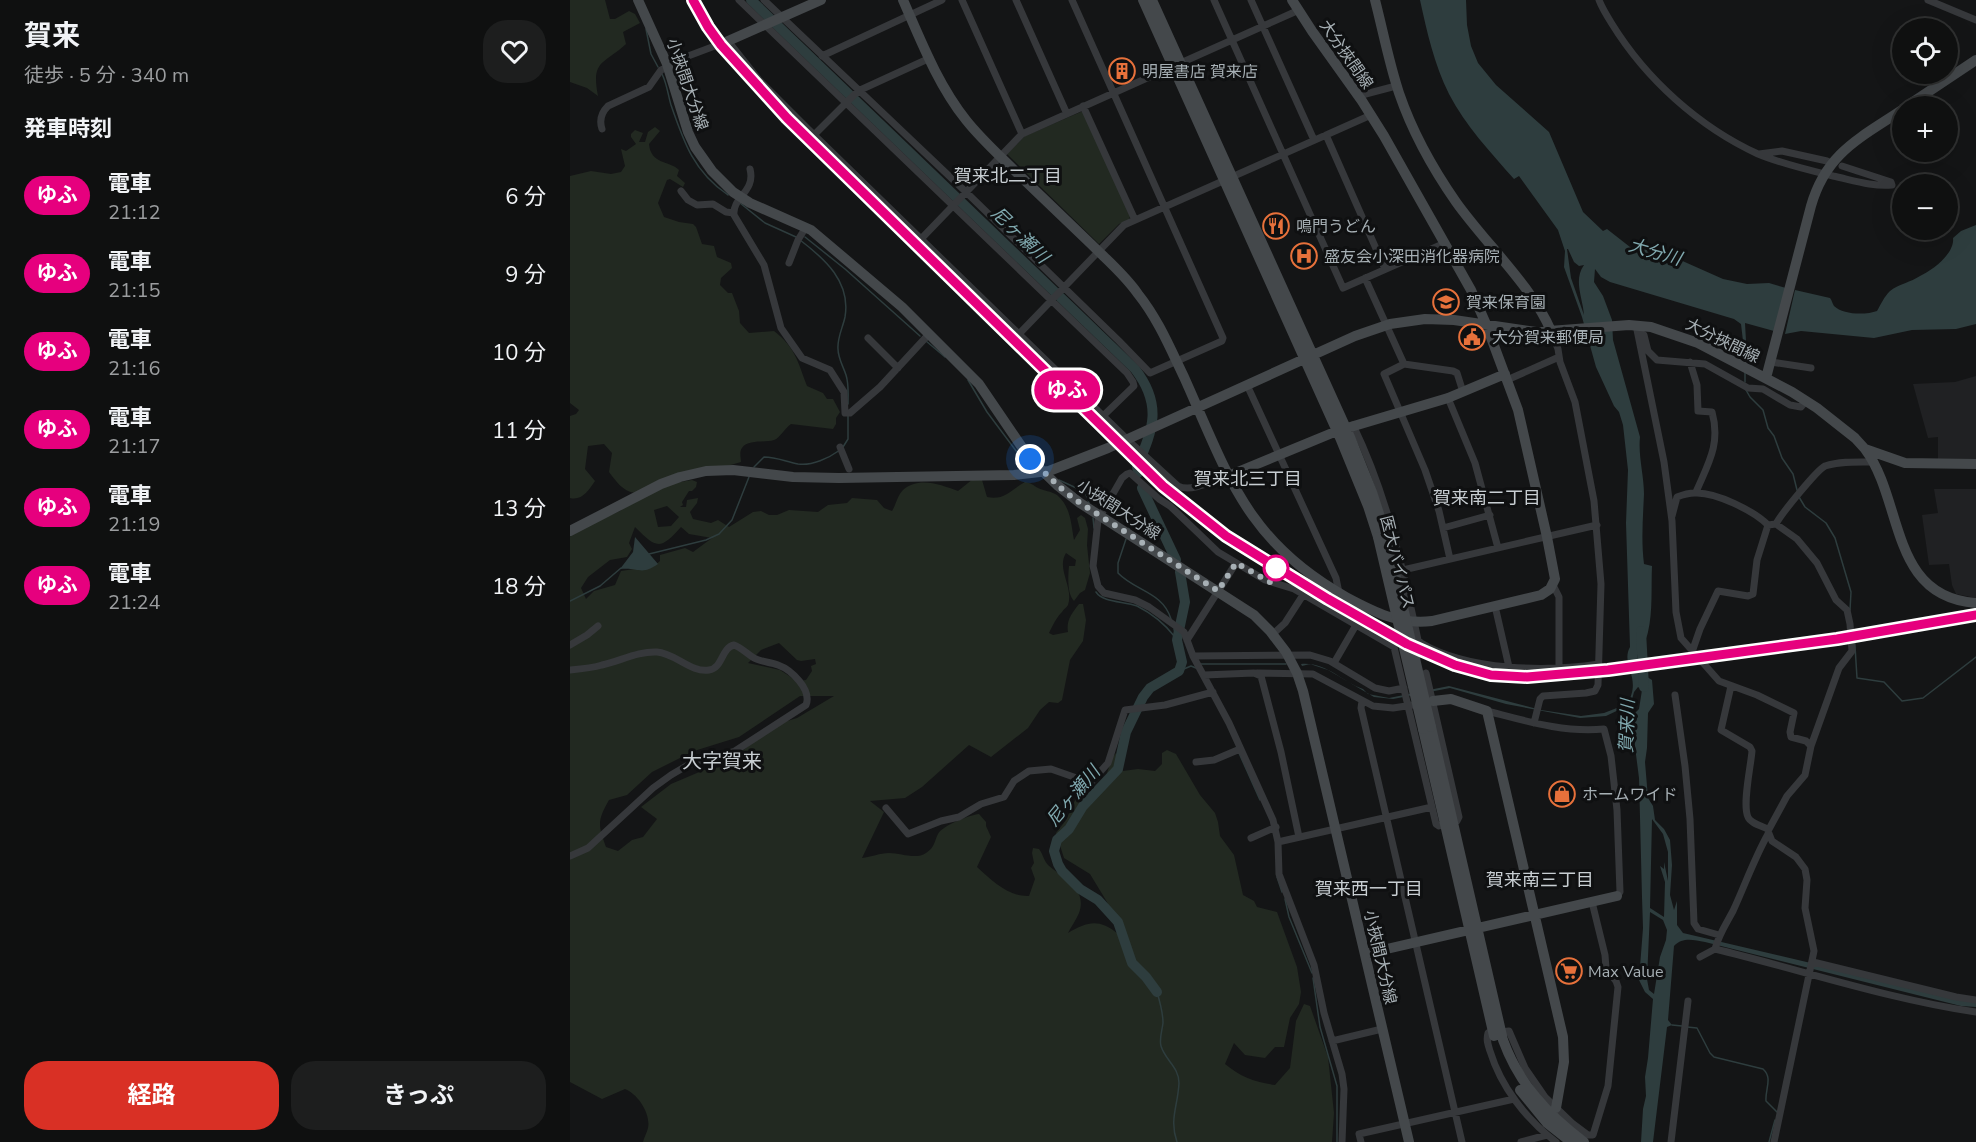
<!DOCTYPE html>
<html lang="ja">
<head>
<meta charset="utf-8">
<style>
  :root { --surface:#0f1010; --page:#1d1e1e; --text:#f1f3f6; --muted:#9b9d9f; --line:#2f3030; --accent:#d93025 }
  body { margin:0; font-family:"Nunito Sans","Noto Sans JP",sans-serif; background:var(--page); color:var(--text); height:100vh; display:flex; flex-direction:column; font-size:22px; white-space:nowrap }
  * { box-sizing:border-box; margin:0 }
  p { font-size:20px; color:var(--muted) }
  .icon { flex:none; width:33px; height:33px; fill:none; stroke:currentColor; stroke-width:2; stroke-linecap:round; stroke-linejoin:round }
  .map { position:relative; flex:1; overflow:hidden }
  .panel { display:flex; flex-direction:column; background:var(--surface); width:570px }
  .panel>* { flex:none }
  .badge { padding:0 12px; border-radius:20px; font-size:21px; line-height:39px }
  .tools { position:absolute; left:1322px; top:18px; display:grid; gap:12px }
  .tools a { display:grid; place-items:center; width:66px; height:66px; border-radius:50%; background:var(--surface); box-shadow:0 6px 24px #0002,0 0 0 2px var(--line); font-size:30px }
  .you { position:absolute; width:30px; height:30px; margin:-15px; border:4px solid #fff; border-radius:50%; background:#1a73e8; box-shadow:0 0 0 9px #1a73e833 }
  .map>.badge { position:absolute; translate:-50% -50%; box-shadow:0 0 0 3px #fff }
  h2 { padding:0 24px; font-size:22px; line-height:54px }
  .round { display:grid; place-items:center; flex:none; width:63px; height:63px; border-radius:24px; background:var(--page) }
  .headline { display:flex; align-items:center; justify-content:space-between; height:102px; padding:0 24px }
  h1 { font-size:28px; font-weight:700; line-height:45px }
  .cta { display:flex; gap:12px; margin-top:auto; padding:12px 24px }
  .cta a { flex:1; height:69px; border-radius:24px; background:var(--accent); color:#fff; font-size:24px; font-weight:700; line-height:69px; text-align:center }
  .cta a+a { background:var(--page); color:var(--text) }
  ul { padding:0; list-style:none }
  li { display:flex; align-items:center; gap:18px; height:78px; padding:0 24px }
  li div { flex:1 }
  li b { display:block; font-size:22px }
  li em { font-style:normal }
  li .badge { min-width:66px; font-weight:700; text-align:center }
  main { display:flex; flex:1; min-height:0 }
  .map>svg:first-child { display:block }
  .built { fill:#202123 }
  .green { fill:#222921; fill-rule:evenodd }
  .water { fill:#2e3d3e; fill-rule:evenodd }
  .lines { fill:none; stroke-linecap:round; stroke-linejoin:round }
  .stream { stroke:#2e3d3e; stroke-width:1.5 }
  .river { stroke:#2e3d3e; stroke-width:10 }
  .street { stroke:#36383b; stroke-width:7 }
  .secondary { stroke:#44484b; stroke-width:10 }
  .rail-casing { stroke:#4d5154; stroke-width:4 }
  .rail { stroke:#0f1011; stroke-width:1.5; stroke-dasharray:4.5; stroke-linecap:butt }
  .secondary-bridge { stroke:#44484b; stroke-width:10 }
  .line-casing { stroke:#fff; stroke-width:14 }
  .line { stroke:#e6007e; stroke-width:9 }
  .walk { stroke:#a7b0b5; stroke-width:6; stroke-dasharray:0 10.8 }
  .stop-dot { fill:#fff; stroke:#e6007e; stroke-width:3 }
  .labels { text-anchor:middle; stroke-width:6; stroke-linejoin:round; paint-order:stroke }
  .street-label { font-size:16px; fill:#a7b0b5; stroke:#0f1011 }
  .poi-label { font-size:16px; fill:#a7b0b5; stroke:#0f1011; text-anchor:start }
  .neighbourhood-label { font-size:18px; fill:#c8ced2; stroke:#0f1011 }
  .water-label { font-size:18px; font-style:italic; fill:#80a9af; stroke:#0f1011 }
  .quarter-label { font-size:20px; fill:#c8ced2; stroke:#0f1011 }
</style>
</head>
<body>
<main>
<section class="panel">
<div class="headline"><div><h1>賀来</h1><p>徒歩 · 5 分 · 340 m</p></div><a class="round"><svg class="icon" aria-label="heart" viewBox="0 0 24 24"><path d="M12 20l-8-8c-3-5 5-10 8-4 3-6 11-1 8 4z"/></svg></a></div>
<h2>発車時刻</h2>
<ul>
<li><span class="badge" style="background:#e6007e;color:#fff">ゆふ</span><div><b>電車</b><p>21:12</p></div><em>6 分</em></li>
<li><span class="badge" style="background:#e6007e;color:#fff">ゆふ</span><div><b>電車</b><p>21:15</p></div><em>9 分</em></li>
<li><span class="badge" style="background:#e6007e;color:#fff">ゆふ</span><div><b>電車</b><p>21:16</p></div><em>10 分</em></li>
<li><span class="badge" style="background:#e6007e;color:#fff">ゆふ</span><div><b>電車</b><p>21:17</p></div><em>11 分</em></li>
<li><span class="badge" style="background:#e6007e;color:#fff">ゆふ</span><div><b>電車</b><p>21:19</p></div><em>13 分</em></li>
<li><span class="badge" style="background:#e6007e;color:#fff">ゆふ</span><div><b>電車</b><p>21:24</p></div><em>18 分</em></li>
</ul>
<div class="cta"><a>経路</a><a>きっぷ</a></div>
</section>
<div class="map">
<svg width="1406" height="1142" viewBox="0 0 1406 1142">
  <rect width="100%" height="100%" fill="#141516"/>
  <!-- built -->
  <path class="built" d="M1406 376V460H1368V437L1358 438 1343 384 1385 382Z
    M1364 489H1406V598L1386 594 1382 585 1379 564 1359 565 1352 515 1368 513Z"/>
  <!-- green -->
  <path class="green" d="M0 0H35L40 19H45L59 11 65 14 70 23 53 32 56 44C33 65 21 60 28 96L17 88 0 82Z
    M513 111 560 216 559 220 549 224 529 244 437 154 455 136Z
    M85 127 90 131 79 144C81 165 99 160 109 170L107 176 115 183 113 187 100 179 97 180 88 203 94 217 109 222 123 224 126 227 132 244 144 246 147 257 161 263 162 268 151 278 150 285 158 293H162L169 311 170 323 179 333 204 331C225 347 228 362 237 386L253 393 257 399H263L270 412 266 418V424L263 429 221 424C215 428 210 438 204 440 195 443 178 439 172 448 169 452 171 458 171 462L65 493C52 491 46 481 39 472L42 453 34 444 18 446 15 469 25 481C19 490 12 501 0 498V416L6 414 9 410 0 403V176L21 171 41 174 51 172 55 166 51 149 56 151 66 144 61 137V134L65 130 73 133 69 142H75L78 132Z
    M403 479 412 480 417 497C434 501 442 489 455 482 461 483 463 485 468 488 474 491 481 491 487 495 501 507 501 524 504 540L510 530 507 518 511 515 515 518 518 529 517 545 520 573 515 590 510 593 504 601C497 594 498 576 499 566H505L506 560 496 553C486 569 504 587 498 605 497 607 493 610 492 612 486 618 483 625 479 633L483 635 498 632C496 620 502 613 509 604H513L516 620 513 641 500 660 492 700 488 703 479 702 470 710 458 728 421 757 399 745 352 787 335 798 300 801 314 812 292 858C301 857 310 853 319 853 331 853 346 860 356 853 365 847 364 842 368 834 373 825 400 815 409 814L416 822V826L421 837 407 867C422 881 439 897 459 896L465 879 461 868 464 863 462 853 463 848 469 849C473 854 474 861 478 865 492 878 518 888 509 913 506 920 501 927 498 933 517 922 529 918 548 934L537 902 520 874 494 858 486 833 496 820 507 796 531 791 542 758 546 753 553 771 568 769 585 771 592 764V753L597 750 606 754 630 795 645 813 648 822 650 836 664 855 673 895 684 901 687 907 707 912 727 967 731 992 729 1004 720 1018 714 1047H705L695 1058 675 1055 664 1043 655 1064C671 1077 684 1082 705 1085L720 1068 726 1021 734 1004 740 1006 758 1057 764 1113 762 1142H73C74 1137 77 1133 78 1128 81 1114 68 1094 55 1089L32 1099 0 1082V533L50 511 81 487 122 480 127 482 126 487 122 491H119L112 502 113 505 110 507H116L117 500 128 498 127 503 120 512 123 519 141 523 148 520 159 527 183 512 191 511 199 515H207L219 510 248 512 258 505 277 503 282 498 307 500 314 508 322 511C326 505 327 496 333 490 349 476 371 485 388 491ZM97 506 109 517 101 526 88 527 84 510ZM65 527C86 548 90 551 111 527L119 534 142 538 123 552 115 548 90 555V561L84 566 51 571 45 585 24 591 16 599 11 588 18 577 40 560 57 557 62 549 59 543ZM209 643 227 660 231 661 245 659 246 664 241 666 242 671 236 680 227 681 210 670 178 663 191 650ZM230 696H264L227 718 211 723 179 745 157 766 134 770 101 784 71 807 87 819 73 837 62 840 48 851 36 847C28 825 27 821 39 800L57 795 82 772 124 751 169 737Z"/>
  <!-- water -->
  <path class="water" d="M850 0H896L897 25 901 46 908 63 926 85 979 132 1013 212 1033 231 1037 229 1060 247 1090 251 1153 279 1177 284 1199 283 1216 288 1204 331 1175 323 1176 341H1173L1171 324 1164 319 1040 282 1031 277 1025 269 1024 282 1033 296 1042 320 1043 340 1070 437C1068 456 1074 475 1074 494 1073 517 1071 541 1074 564L1082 566C1081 587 1083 611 1078 632 1073 653 1064 645 1069 672L1082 680 1084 704 1078 713 1077 748 1075 762 1078 798 1083 806 1085 820 1094 829 1100 840 1102 865 1100 895 1104 910 1107 901V925L1113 933 1406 1002V1007L1391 1006 1135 942C1123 940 1113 937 1104 946L1098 1020 1102 1025 1097 1027 1083 1142H1071L1073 1109 1076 1096 1075 1077 1078 1058 1083 999 1075 992 1069 980 1073 928 1072 897 1069 778 1062 723 1064 714 1069 709 1072 690 1068 687 1064 692 1059 711 1057 706 1036 716 1010 718 936 704 880 688 823 699 804 697 758 670 740 664 732 666 731 664C757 662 772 682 793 689L798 694 819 698 879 686 971 710 1011 716 1034 713 1057 704C1073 678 1050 665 1060 647L1056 523 1058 470 1053 425 1049 412 1044 406 1026 367 1012 317 994 267 995 251 988 230 949 176 944 179C921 153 895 125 879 94 864 64 857 32 850 0ZM997 249H998L1004 262 1009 266 1014 265C1003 280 1013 299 1014 315L1001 278ZM1082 819 1093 834 1098 852V881L1094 862V869L1090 866 1095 882 1094 917 1080 908ZM1080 912 1093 920 1097 930 1096 940 1090 957 1084 994 1079 990 1077 979Z
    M1406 225V324L1386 329 1342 330 1304 338 1231 331 1215 334 1225 290 1260 298C1262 300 1262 303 1264 306 1273 315 1296 315 1307 311 1311 304 1314 297 1320 291 1329 284 1341 282 1350 276 1363 270 1385 253 1383 238L1391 231Z
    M65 537 88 564C71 576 69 567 50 569L63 552Z"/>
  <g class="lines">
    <!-- stream -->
    <path class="stream" d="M76 29 81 54 88 67
      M92 74C97 84 98 95 101 105 114 143 124 172 158 195
      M170 203 195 223 226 237
      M235 237 275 269 350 336
      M230 240C255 259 281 282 275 317 273 327 267 338 268 349 268 358 273 366 276 375 279 384 278 394 278 404
      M356 341 375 357
      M1175 341V361
      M1175 372V382
      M398 380 417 412 458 467
      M1176 390 1180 397 1193 410 1198 428 1204 436 1212 458 1223 474 1227 490
      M273 447 278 439V414
      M184 467 194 457C207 457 216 462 228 464 242 466 259 458 270 450
      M489 480 515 492 519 503
      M1229 497 1235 507 1256 523 1265 538 1281 592 1280 610
      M523 518 524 528
      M559 529V513
      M556 539 548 563V573C565 591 593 592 601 619
      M79 554 136 540 149 534 162 520 179 477
      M526 592C533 603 555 601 567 606 583 614 594 623 605 637
      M0 601 30 586 51 568
      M604 629 607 640
      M1284 630 1287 678 1314 682 1332 701 1353 698 1406 657
      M631 664H716
      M609 671 621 666 626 668
      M669 753 690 800
      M707 877 712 892
      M715 899 719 917 742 973
      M743 978 750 1027 767 1086V1142
      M587 992C590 1002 593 1012 593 1023 592 1031 589 1039 591 1046 595 1060 609 1067 609 1083 608 1106 599 1119 607 1142
      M1102 1025 1112 1026
      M1117 1027 1127 1028 1140 1053 1144 1057 1193 1069C1203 1078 1195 1089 1196 1101L1208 1113
      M1199 1142 1205 1120"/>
    <!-- river -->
    <path class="river" d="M181 0 565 369C592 404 584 429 567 466L568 473
      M572 488 606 560
      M1071 631 1074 687
      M587 992 576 977 562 963 548 922 528 900 510 889 492 871 488 864 484 851 487 840 499 829 513 806 548 769 556 732 573 697 580 688 609 671 612 662 607 640 615 602 610 572"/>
    <!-- street -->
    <path class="street" d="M169 0 557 373 563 382 564 386 533 416
      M194 0 396 192 549 341 580 373 652 341 653 338 502 0
      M392 0 452 134
      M446 0 497 114
      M644 0 773 288 875 243
      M681 0 744 140
      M1029 0C1032 8 1037 16 1042 24 1076 79 1129 127 1188 154 1212 164 1238 170 1263 176 1282 180 1303 187 1322 185L1321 182 1272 166
      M1358 0 1406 20
      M252 56 372 0
      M97 64 158 41 189 80 238 129 560 442 608 486C621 493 645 480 658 476
      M788 96 826 86
      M513 106 565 220
      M32 129C29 120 31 113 38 106L79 87 91 70 98 67
      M244 135 288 91 360 58
      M756 135 815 269
      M1189 154 1212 151 1257 161
      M180 169C186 192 162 197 164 215L194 265 211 328 232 358 260 370 274 392 275 413H280L310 387 359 334
      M111 191 118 200 127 205 143 204 156 212 164 213
      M351 239 452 134 729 10
      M219 263 228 240 236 227
      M795 278 834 364
      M1066 325 1094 462 1102 521 1106 612 1111 638 1149 681 1187 695 1224 713 1220 732 1221 737 1236 741 1241 746 1235 775 1217 796 1198 831 1202 841 1226 857 1235 869 1237 880 1235 908 1244 951 1204 1142
      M1068 332 1074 335 1078 351 1087 360 1135 364 1178 388 1193 389 1220 405 1231 407 1236 401
      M449 334 554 225 801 115
      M298 338 328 368
      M1120 362 1127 385 1128 411 1142 412C1151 444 1138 464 1126 492
      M1201 362 1241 368
      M937 380 989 357
      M677 385 766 578 769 593
      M878 398 905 463 928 548
      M783 425C817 495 832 565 848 640L851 643C898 671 977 672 1029 664
      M270 447 279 469
      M1102 516 1107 497C1112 495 1119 493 1125 493 1146 492 1184 511 1198 525
      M1206 524C1211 514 1247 470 1255 466 1270 461 1288 462 1303 462
      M873 528 920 515
      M880 559 869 511 855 470 814 374 834 364 883 371 887 373 893 392
      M833 570 1027 525
      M983 585 989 597V668
      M925 606 939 667
      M703 634 715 623 744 578
      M617 640 666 563
      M0 645 17 635 28 626
      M1122 652 1130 629 1148 591 1178 596 1183 594 1187 560 1198 525 1206 524 1227 539 1247 563 1266 600 1277 610 1280 624 1282 651 1269 668 1241 746
      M623 656 740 655 760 661 805 688 819 691 834 688
      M764 663 786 625
      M0 670C11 669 22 668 32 665 50 661 69 651 87 652 105 653 121 673 139 670 153 668 151 648 164 645 172 648 177 654 184 658 191 662 200 662 208 665 222 670 242 690 236 705L165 751 118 765 101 775 83 788 18 848 0 856
      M687 673 743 674 803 706 823 708 843 705
      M634 675 684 673 691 676 711 752 729 837
      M1161 686 1151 730 1180 747 1182 751C1181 765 1172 805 1178 817 1180 823 1192 826 1198 829
      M1105 695 1115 766 1120 819 1124 923 1128 929 1149 935
      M792 701 791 708 892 1142
      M917 711C956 721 994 733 1034 729L1041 756 1047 810 1050 892 1047 896
      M964 723 970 699 973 696 1016 693 1025 691 1028 685 1031 584 1024 501 1005 402 990 362 988 349 981 331
      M626 762 644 760 670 749
      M316 808 338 834 371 821 389 817 411 804 434 797 444 781 459 771 481 769 518 782 522 781 538 763 555 710 595 705 643 692
      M681 838 706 827
      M708 842 862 807
      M1145 949C1232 970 1318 999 1406 1012
      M1130 957 1145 949C1149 934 1156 924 1163 911 1175 885 1184 859 1198 834
      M1243 962 1386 997 1406 1000
      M922 1031 918 1033C916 1040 918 1045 920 1051 931 1087 956 1119 986 1142
      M930 1032 939 1031 955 1068 975 1097 1002 1123 1018 1135H1023L1038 1086 1048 987 1046 981 1036 968 1035 955 1022 902
      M762 1041 812 1029
      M772 1142 774 1089 772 1074 754 1013 744 965 709 874 708 842 703 820 659 723 623 656 614 632 579 607 565 600 534 593 528 586 523 566 528 520 552 478 557 474 560 473 589 499 600 506 648 552 695 580 724 589 824 647 866 824 869 826 887 821 889 817 856 673
      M791 1142 789 1134 944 1099
      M951 1142 977 1135
      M1101 1142 1118 1001"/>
    <!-- secondary -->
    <path class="secondary" d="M68 0 97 64 118 132 125 147 142 171 163 192 180 203 241 230 332 307 409 384 460 459 487 485 510 503 684 615 700 631 716 652 727 673 733 691 839 1142
      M333 0C351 41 368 85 396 120 411 139 429 155 446 172 471 196 496 220 521 244 537 260 555 275 568 294 588 319 600 348 614 377 658 475 676 541 776 597 804 612 829 625 862 621L971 595 980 589 985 579 977 537 948 410 916 324 901 290 814 136 792 101 742 31 722 0
      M573 0 771 440 798 506 808 537
      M582 0 780 437 802 492 816 535
      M805 0C813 31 819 63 829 93 842 131 863 169 886 202 915 243 962 286 981 331
      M158 41 251 0
      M1337 106 1406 60
      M1196 378 1241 206C1256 153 1290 138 1332 110
      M1295 449C1334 501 1319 597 1406 603
      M658 476 767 431 878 398 935 374
      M0 531 91 484 110 477 136 471 163 470 223 477 269 478 444 475 479 471 538 448 785 336 820 324 855 319 884 320 966 332 1059 325 1081 327 1128 343 1222 392 1247 408 1285 438 1295 449 1335 463 1406 464
      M863 701 881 699 917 711 993 1037 994 1062 986 1108
      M861 727 933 1040C949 1084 977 1114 1014 1142
      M853 729 924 1036
      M795 954 1047 896
      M950 1090 977 1123 1001 1142"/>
    <!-- rail casing -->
    <g class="rail-casing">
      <path id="rail" d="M123 0C147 45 182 81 217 118L593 486 656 536 758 599 837 644 885 665 921 675 957 677 1038 670 1267 639 1406 615"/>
    </g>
    <!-- rail -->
    <use href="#rail" class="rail"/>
    <!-- secondary-bridge -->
    <path class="secondary-bridge" d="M816 535 861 727
      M808 537 853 729"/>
  </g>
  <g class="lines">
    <!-- line casing -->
    <g class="line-casing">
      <path id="line" d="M123 0 138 27 151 45 217 118 593 486 656 536 758 599 837 644 885 665 921 675 957 677 1038 670 1267 639 1406 615"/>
    </g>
    <!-- line -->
    <use href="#line" class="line"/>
    <!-- walk -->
    <path class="walk" d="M460 459 494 491 510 503 648 591 666 563 700 582 706 568"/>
  </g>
  <!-- icons -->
  <defs>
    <g id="building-ring" transform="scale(1.35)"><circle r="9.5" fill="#0f1011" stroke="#e7713b" stroke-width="1.5"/><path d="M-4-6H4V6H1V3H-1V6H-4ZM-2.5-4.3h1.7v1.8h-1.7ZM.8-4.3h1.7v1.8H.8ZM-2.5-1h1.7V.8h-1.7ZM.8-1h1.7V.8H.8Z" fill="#e7713b"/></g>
    <g id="restaurant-ring" transform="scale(1.35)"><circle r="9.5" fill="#0f1011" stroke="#e7713b" stroke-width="1.5"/><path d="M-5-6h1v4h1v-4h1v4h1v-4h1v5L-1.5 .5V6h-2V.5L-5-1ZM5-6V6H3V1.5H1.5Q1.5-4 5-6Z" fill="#e7713b"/></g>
    <g id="hospital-ring" transform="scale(1.35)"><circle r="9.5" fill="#0f1011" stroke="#e7713b" stroke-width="1.5"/><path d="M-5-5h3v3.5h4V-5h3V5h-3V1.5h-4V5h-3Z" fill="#e7713b"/></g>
    <g id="school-ring" transform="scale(1.35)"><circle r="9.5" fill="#0f1011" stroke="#e7713b" stroke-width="1.5"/><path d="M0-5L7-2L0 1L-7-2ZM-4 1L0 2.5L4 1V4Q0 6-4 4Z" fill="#e7713b"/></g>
    <g id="civic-ring" transform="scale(1.35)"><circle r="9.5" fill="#0f1011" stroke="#e7713b" stroke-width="1.5"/><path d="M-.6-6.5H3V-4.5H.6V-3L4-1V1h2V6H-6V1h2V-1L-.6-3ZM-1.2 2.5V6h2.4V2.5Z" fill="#e7713b"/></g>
    <g id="shop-ring" transform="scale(1.35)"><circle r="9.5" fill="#0f1011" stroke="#e7713b" stroke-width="1.5"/><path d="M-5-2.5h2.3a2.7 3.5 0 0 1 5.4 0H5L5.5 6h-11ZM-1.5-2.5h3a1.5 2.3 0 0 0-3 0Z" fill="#e7713b"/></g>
    <g id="supermarket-ring" transform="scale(1.35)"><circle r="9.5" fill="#0f1011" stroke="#e7713b" stroke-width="1.5"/><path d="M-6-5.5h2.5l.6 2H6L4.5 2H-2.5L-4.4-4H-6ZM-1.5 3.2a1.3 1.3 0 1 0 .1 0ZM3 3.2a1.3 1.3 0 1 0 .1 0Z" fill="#e7713b"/></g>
  </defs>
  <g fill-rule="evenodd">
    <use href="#building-ring" x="552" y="71"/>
    <use href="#restaurant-ring" x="706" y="226"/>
    <use href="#hospital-ring" x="734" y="256"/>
    <use href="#school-ring" x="876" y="302"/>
    <use href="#civic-ring" x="902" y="337"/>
    <use href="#shop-ring" x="992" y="794"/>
    <use href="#supermarket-ring" x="999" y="971"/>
  </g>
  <!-- markers -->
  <circle class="stop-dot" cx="706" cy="568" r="12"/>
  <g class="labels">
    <!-- street labels -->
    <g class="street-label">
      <text transform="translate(777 54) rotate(55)" y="6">大分挾間線</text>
      <text transform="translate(118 84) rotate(71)" y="6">小挾間大分線</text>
      <text transform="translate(1153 340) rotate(26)" y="6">大分挾間線</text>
      <text transform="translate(549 509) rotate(33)" y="6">小挾間大分線</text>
      <text transform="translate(828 562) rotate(76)" y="6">医大バイパス</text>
      <text transform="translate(811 957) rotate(77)" y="6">小挾間大分線</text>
    </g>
    <!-- poi labels -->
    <g class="poi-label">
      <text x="572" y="77">明屋書店 賀来店</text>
      <text x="726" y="232">鳴門うどん</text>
      <text x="754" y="262">盛友会小深田消化器病院</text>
      <text x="896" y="308">賀来保育園</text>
      <text x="922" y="343">大分賀来郵便局</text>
      <text x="1012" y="800">ホームワイド</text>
      <text x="1018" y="977">Max Value</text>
    </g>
    <!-- neighbourhood labels -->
    <g class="neighbourhood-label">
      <text x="438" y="182">賀来北二丁目</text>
      <text x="678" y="485">賀来北三丁目</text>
      <text x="917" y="504">賀来南二丁目</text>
      <text x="970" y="886">賀来南三丁目</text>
      <text x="799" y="895">賀来西一丁目</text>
    </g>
    <!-- water labels -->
    <g class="water-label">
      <text transform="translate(450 235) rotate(44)" y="6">尼ヶ瀬川</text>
      <text transform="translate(1085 252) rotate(16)" y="6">大分川</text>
      <text transform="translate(1057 726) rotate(-88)" y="6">賀来川</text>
      <text transform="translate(503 796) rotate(-50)" y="6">尼ヶ瀬川</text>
    </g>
    <!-- quarter labels -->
    <g class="quarter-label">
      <text x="152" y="768">大字賀来</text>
    </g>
  </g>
</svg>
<div class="tools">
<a><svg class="icon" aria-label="locate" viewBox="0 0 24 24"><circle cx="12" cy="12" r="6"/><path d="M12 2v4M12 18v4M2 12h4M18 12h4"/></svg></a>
<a>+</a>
<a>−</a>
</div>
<div class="you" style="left:460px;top:459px"></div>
<b class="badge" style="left:497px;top:390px;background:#e6007e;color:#fff">ゆふ</b>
</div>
</main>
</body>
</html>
